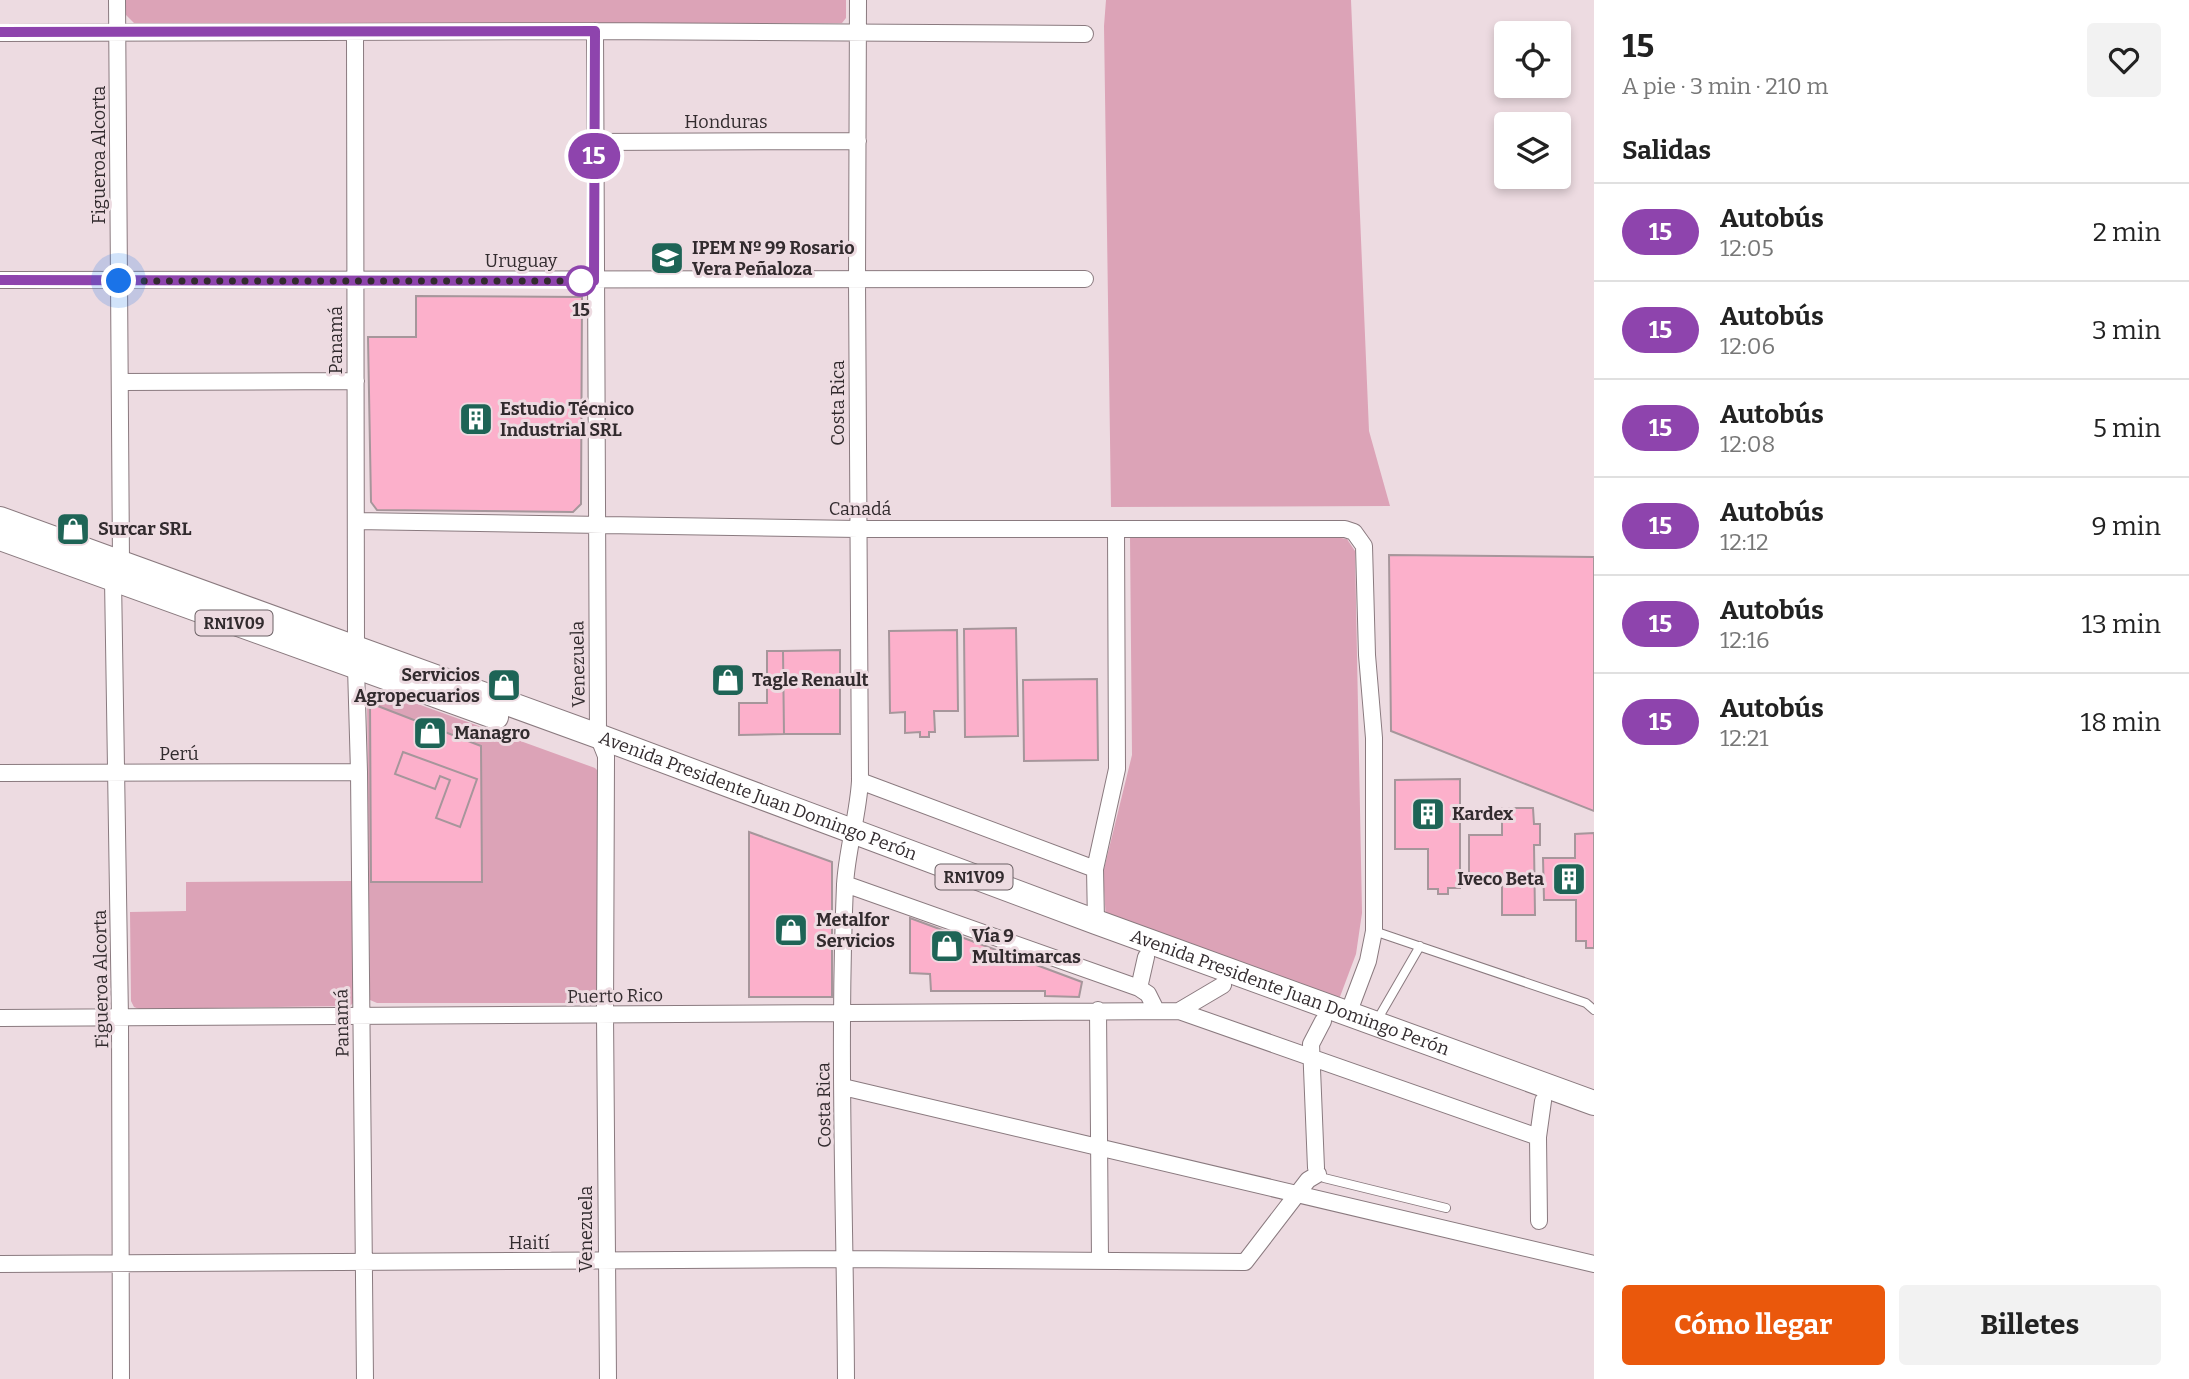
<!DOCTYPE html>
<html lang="es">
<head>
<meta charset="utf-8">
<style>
  :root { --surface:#fff; --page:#f2f2f2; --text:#222; --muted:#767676; --line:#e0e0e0; --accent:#ea580c }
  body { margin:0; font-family:Bitter,serif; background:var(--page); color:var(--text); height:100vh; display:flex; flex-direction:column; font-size:26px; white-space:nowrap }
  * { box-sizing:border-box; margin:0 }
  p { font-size:23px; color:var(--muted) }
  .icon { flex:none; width:38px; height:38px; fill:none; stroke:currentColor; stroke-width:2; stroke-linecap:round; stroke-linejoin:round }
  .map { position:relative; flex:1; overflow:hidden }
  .details { display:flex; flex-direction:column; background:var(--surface); width:595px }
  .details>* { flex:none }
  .badge { padding:0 14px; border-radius:23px; font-size:24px; line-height:46px }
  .fabs { position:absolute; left:1494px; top:21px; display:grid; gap:14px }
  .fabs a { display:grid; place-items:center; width:77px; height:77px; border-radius:7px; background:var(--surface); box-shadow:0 4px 10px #0003; font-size:35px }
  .you { position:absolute; width:35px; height:35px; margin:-18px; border:5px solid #fff; border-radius:50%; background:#1a73e8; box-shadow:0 0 0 10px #1a73e833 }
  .map>.badge { position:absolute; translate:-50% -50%; box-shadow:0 0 0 4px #fff }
  h2 { padding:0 28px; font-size:26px; line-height:63px }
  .round { display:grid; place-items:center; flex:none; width:74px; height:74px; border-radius:7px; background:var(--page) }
  .summary { display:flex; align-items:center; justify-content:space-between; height:119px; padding:0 28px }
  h1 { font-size:33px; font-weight:700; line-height:52px }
  .cta { display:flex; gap:14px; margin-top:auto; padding:14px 28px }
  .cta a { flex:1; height:80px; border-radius:7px; background:var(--accent); color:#fff; font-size:28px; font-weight:700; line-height:80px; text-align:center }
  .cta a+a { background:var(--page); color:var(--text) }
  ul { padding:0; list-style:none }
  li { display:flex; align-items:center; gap:21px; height:98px; padding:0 28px; border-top:2px solid var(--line) }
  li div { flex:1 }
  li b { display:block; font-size:26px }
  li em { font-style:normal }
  li .badge { min-width:77px; font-weight:700; text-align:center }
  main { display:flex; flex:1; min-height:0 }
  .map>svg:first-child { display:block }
  .green { fill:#dca3b7; fill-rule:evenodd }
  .building { fill:#fcb0cb; stroke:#a6969b; stroke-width:2 }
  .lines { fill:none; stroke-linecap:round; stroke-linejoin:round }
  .service-casing { stroke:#8a7a7f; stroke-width:10 }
  .minor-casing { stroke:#8a7a7f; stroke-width:18 }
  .primary-casing { stroke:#8a7a7f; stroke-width:26 }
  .service { stroke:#fff; stroke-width:8 }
  .minor { stroke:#fff; stroke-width:16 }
  .primary { stroke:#fff; stroke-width:24 }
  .line-casing { stroke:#fff; stroke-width:16 }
  .line { stroke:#8e44ad; stroke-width:10 }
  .walk { stroke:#322b2e; stroke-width:7; stroke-dasharray:0 12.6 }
  .stop-dot { fill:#fff; stroke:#8e44ad; stroke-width:3.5 }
  .labels { text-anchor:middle; stroke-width:6; stroke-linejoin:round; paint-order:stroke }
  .shield { fill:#eddbe1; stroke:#6a6064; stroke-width:2 }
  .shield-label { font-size:16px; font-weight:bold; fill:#322b2e }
  .street-label { font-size:18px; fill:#322b2e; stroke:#eddbe1 }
  .poi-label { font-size:18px; font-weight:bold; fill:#322b2e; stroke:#eddbe1; text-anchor:start }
  .stop-label { font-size:18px; font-weight:bold; fill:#322b2e; stroke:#eddbe1 }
</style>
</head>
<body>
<main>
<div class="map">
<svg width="1594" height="1379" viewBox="0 0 1594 1379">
  <rect width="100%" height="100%" fill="#eddbe1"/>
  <!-- green -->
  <path class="green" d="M126 0H846V18L842 23H134L126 15Z
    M1106 0H1351L1369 431 1390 506 1111 507 1104 26Z
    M1130 537 1341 538 1347 539 1355 551 1362 913 1356 954 1338 1002 1106 920 1103 873 1132 755Z
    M376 689 595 768 599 772 598 1001 593 1003H377L370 1000 367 696 370 690ZM370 703 481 746 482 881 371 882Z
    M353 881 354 1002 350 1006 139 1009 134 1007 131 1001 130 912 186 911V882Z"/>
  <!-- building -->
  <path class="building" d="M416 296 582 297 581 504 573 512 377 510 371 502 368 337H416Z
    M1389 555 1594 557V811L1391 731Z
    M1016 628 1018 736 965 737 964 629Z
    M957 630 958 711H934L935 732H929V737H920V732L905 733V712L890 713 889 631Z
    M840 650V734H784L783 651Z
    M767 651H783L784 734 739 735V703H767Z
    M1097 679 1098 760 1024 761 1023 680Z
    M370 703 481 746 482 882H371Z
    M403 752 477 779 460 827 436 818 450 780 440 776 435 789 395 774Z
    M1460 779V888H1448V894H1438V889H1428V849H1395V780Z
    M1502 808H1533L1534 824H1540V845H1534L1535 915H1502V875H1469V835H1502Z
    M749 832 832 862V997H749Z
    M1594 833V948H1586V941H1576V900H1544L1543 858H1575V834Z
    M910 918 1082 982 1079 997 1045 996V991H931L930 974 910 973Z"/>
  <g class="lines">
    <!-- service casing -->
    <g class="service-casing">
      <path id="service" d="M1374 931 1586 1003 1594 1010
        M1376 1022 1420 946
        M1317 1171 1324 1178 1446 1208"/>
    </g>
    <!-- minor casing -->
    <g class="minor-casing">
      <path id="minor" d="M117 0 121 562
        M595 31 598 736 606 756 605 1015 608 1379
        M355 32 356 648
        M0 33 595 31 1085 34
        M594 142 858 141
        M0 280 1085 279
        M120 382 356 381
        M356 521 858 529H1345L1354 532 1364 546 1367 655 1374 738V931L1368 961 1348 1014
        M113 579 120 1019 121 1379
        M356 667 359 772 365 1379
        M0 773 359 772
        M860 781 1095 869
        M845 884 1139 988 1148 994 1156 1010
        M1096 922 1095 869 1117 769 1116 529
        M1139 988 1146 957
        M1098 1010 1100 1260
        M1179 1011 1538 1137
        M0 1018 1179 1011 1223 985
        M843 1087 1594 1264
        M1316 1168 1311 1044 1323 1021
        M1539 1221 1538 1137 1543 1101
        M0 1264 845 1259 1245 1262 1308 1180 1318 1174
        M846 1379C845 1215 838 1050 845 885 847 849 858 816 860 781L857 280 858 0"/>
    </g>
    <!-- primary casing -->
    <g class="primary-casing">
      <g id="primary">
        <path id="s1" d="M0 519 598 736 1096 922 1594 1103"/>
        <path d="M0 538 496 717"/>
      </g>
    </g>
    <!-- service -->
    <use href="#service" class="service"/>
    <!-- minor -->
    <use href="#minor" class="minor"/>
    <!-- primary -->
    <use href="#primary" class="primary"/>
  </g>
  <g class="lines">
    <!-- line casing -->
    <g class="line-casing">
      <path id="line" d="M0 32 595 31 594 281 0 280"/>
    </g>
    <!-- line -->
    <use href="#line" class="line"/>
    <!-- walk -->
    <path class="walk" d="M119 281H581"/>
  </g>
  <!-- icons -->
  <defs>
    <g id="school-square" transform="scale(1.75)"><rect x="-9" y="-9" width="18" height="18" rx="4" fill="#1e6456" stroke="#eddbe1"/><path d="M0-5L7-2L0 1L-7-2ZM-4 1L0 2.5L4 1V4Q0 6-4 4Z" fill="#fff"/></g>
    <g id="building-square" transform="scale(1.75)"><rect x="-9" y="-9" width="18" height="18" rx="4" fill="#1e6456" stroke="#eddbe1"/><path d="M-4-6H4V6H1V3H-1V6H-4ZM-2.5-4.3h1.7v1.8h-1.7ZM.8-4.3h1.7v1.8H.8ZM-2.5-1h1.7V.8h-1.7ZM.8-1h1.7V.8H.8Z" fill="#fff"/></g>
    <g id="shop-square" transform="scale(1.75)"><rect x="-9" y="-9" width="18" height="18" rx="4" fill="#1e6456" stroke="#eddbe1"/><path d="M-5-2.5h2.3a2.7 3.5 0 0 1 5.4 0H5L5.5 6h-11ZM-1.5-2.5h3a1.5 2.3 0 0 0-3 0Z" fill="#fff"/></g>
  </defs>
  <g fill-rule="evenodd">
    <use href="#school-square" x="667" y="258"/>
    <use href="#building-square" x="476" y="419"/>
    <use href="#shop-square" x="73" y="529"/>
    <use href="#shop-square" x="728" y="680"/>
    <use href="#shop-square" x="504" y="685"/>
    <use href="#shop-square" x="430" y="733"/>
    <use href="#building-square" x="1428" y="814"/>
    <use href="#building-square" x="1569" y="879"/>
    <use href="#shop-square" x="791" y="930"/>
    <use href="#shop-square" x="947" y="946"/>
  </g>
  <!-- markers -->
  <circle class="stop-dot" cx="581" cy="281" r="14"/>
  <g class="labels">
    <!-- shield labels -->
    <g class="shield">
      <rect x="195.5" y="610.5" width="77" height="25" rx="5"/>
      <rect x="935.5" y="864.5" width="77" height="25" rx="5"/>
    </g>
    <g class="shield-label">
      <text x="234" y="629">RN1V09</text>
      <text x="974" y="883">RN1V09</text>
    </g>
    <!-- street labels -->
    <g class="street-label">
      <text x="726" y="128">Honduras</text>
      <text transform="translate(99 155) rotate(-90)" y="6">Figueroa Alcorta</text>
      <text x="521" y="267">Uruguay</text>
      <text transform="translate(336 340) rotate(-90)" y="6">Panamá</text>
      <text transform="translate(838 403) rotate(-90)" y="6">Costa Rica</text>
      <text x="860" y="515">Canadá</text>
      <text transform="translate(578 664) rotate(-91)" y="6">Venezuela</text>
      <text x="179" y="760">Perú</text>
      <text dy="6" stroke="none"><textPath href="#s1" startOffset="807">Avenida Presidente Juan Domingo Perón</textPath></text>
      <text transform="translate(101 979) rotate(-91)" y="6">Figueroa Alcorta</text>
      <text dy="6" stroke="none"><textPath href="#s1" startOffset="1374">Avenida Presidente Juan Domingo Perón</textPath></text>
      <text transform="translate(615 996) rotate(-1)" y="6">Puerto Rico</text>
      <text transform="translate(342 1023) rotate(-91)" y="6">Panamá</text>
      <text transform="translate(824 1105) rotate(-91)" y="6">Costa Rica</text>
      <text transform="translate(586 1229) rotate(-90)" y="6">Venezuela</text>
      <text x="529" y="1249">Haití</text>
    </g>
    <!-- poi labels -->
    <g class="poi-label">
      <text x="692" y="254">IPEM Nº 99 Rosario<tspan x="692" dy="21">Vera Peñaloza</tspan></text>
      <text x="500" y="415">Estudio Técnico<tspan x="500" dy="21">Industrial SRL</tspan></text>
      <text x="98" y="535">Surcar SRL</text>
      <text x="480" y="681" text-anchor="end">Servicios<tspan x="480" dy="21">Agropecuarios</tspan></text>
      <text x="752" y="686">Tagle Renault</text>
      <text x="454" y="739">Managro</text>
      <text x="1452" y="820">Kardex</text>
      <text x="1544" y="885" text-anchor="end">Iveco Beta</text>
      <text x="816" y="926">Metalfor<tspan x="816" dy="21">Servicios</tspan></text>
      <text x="972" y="942">Vía 9<tspan x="972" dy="21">Multimarcas</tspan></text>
    </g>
    <!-- stop labels -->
    <g class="stop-label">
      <text x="581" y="316">15</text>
    </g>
  </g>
</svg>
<div class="fabs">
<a><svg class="icon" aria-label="locate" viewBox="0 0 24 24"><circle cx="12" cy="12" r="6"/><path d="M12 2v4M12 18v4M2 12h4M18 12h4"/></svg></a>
<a><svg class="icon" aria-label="layers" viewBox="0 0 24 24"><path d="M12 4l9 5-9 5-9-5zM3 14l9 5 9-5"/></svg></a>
</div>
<div class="you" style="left:119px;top:281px"></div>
<b class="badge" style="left:594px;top:156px;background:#8e44ad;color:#fff">15</b>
</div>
<section class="details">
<div class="summary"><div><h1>15</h1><p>A pie · 3 min · 210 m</p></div><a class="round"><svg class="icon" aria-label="heart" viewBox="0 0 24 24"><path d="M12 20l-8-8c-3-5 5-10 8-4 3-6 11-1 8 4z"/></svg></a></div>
<h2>Salidas</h2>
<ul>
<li><span class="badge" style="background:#8e44ad;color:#fff">15</span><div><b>Autobús</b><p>12:05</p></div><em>2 min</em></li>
<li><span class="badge" style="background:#8e44ad;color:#fff">15</span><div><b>Autobús</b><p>12:06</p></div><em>3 min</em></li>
<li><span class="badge" style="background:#8e44ad;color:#fff">15</span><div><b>Autobús</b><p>12:08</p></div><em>5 min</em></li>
<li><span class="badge" style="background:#8e44ad;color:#fff">15</span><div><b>Autobús</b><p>12:12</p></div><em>9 min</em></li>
<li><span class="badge" style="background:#8e44ad;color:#fff">15</span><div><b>Autobús</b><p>12:16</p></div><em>13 min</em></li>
<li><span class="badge" style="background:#8e44ad;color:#fff">15</span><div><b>Autobús</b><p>12:21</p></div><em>18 min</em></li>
</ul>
<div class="cta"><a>Cómo llegar</a><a>Billetes</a></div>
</section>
</main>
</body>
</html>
